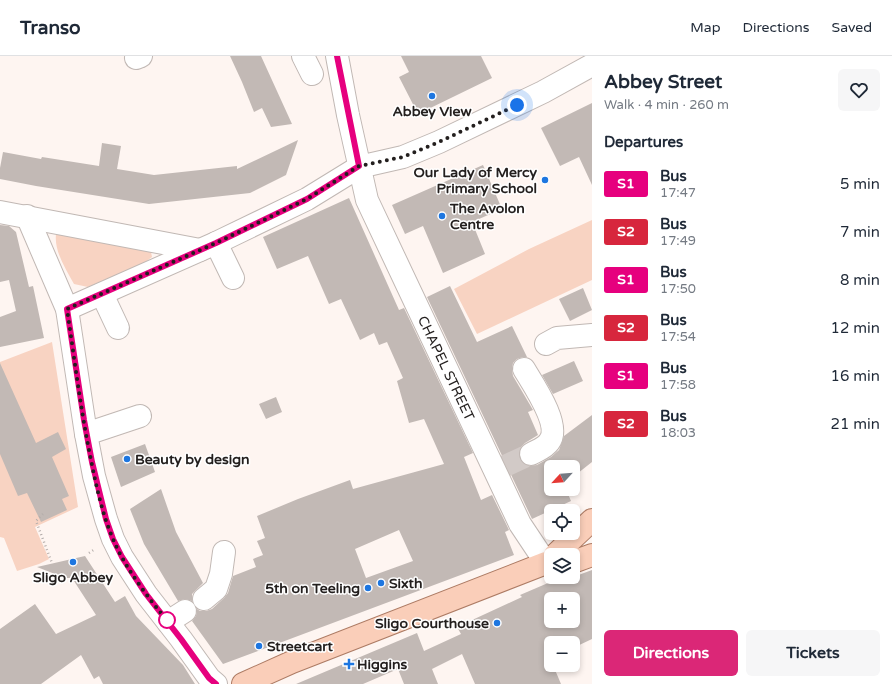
<!DOCTYPE html>
<html lang="en">
<head>
<meta charset="utf-8">
<style>
  :root { --surface:#fff; --page:#f6f6f7; --text:#1f2937; --muted:#747a83; --line:#e0e1e3; --accent:#db2777 }
  body { margin:0; font-family:"Varela Round",sans-serif; background:var(--page); color:var(--text); height:100vh; display:flex; flex-direction:column; font-size:15px; white-space:nowrap }
  * { box-sizing:border-box; margin:0 }
  p { font-size:13px; color:var(--muted) }
  .icon { flex:none; width:22px; height:22px; fill:none; stroke:currentColor; stroke-width:2; stroke-linecap:round; stroke-linejoin:round }
  .map { position:relative; flex:1; overflow:hidden }
  .sheet { display:flex; flex-direction:column; background:var(--surface); width:300px }
  .sheet>* { flex:none }
  .badge { padding:0 8px; border-radius:3px; font-size:14px; line-height:26px }
  .needle { width:26px; rotate:244deg }
  .fabs { position:absolute; left:544px; top:404px; display:grid; gap:8px }
  .fabs a { display:grid; place-items:center; width:36px; height:36px; border-radius:6px; background:var(--surface); box-shadow:0 2px 6px #0003; font-size:20px }
  .you { position:absolute; width:20px; height:20px; margin:-10px; border:3px solid #fff; border-radius:50%; background:#1a73e8; box-shadow:0 0 0 6px #1a73e833 }
  .map>.badge { position:absolute; translate:-50% -50%; box-shadow:0 0 0 2px #fff }
  h2 { padding:0 12px; font-size:15px; line-height:36px }
  .round { display:grid; place-items:center; flex:none; width:42px; height:42px; border-radius:6px; background:var(--page) }
  .head { display:flex; align-items:center; justify-content:space-between; height:68px; padding:0 12px }
  h1 { font-size:19px; font-weight:700; line-height:30px }
  .primary-button { display:flex; gap:8px; margin-top:auto; padding:8px 12px }
  .primary-button a { flex:1; height:46px; border-radius:6px; background:var(--accent); color:#fff; font-size:16px; font-weight:700; line-height:46px; text-align:center }
  .primary-button a+a { background:var(--page); color:var(--text) }
  ul { padding:0; list-style:none }
  li { display:flex; align-items:center; gap:12px; height:48px; padding:0 12px }
  li div { flex:1 }
  li b { display:block; font-size:15px }
  li em { font-style:normal }
  li .badge { min-width:44px; font-weight:700; text-align:center }
  header { display:flex; align-items:center; gap:24px; box-sizing:border-box; height:56px; padding:0 20px; background:var(--surface); border-bottom:1px solid var(--line) }
  header strong { font-size:19px }
  nav { display:flex; gap:22px; margin-inline-start:auto; font-size:14px }
  main { display:flex; flex:1; min-height:0 }
  .map>svg:first-child { display:block }
  .green { fill:#f8d3c2 }
  .building { fill:#c2b9b5; fill-rule:evenodd }
  .lines { fill:none; stroke-linecap:round; stroke-linejoin:round }
  .minor-tunnel { stroke:#d2cac7; stroke-width:22; stroke-dasharray:22 11; stroke-linecap:butt }
  .minor-casing { stroke:#c1b8b4; stroke-width:24 }
  .major-casing { stroke:#ad7b64; stroke-width:24 }
  .path { stroke:#b5aeab; stroke-width:2.5; stroke-dasharray:1 3; stroke-linecap:butt }
  .minor { stroke:#fff; stroke-width:22 }
  .major { stroke:#faceb9; stroke-width:22 }
  .line-casing { stroke:#fff; stroke-width:9 }
  .line { stroke:#e6007e; stroke-width:6 }
  .walk { stroke:#231f1e; stroke-width:4; stroke-dasharray:0 7.2 }
  .poi-dot { fill:#1d76e0; stroke:#fff; stroke-width:1.5 }
  .stop-dot { fill:#fff; stroke:#e6007e; stroke-width:2 }
  .labels { text-anchor:middle; stroke-width:3; stroke-linejoin:round; paint-order:stroke }
  .poi-label { font-size:14px; font-weight:bold; fill:#231f1e; stroke:#fff; text-anchor:start }
  .street-label { font-size:14px; fill:#231f1e; stroke:#fff }
</style>
</head>
<body>
<header>
<strong>Transo</strong>
<nav><a>Map</a><a>Directions</a><a>Saved</a></nav>
</header>
<main>
<div class="map">
<svg width="592" height="628" viewBox="0 0 592 628">
  <rect width="100%" height="100%" fill="#fef5f1"/>
  <!-- green -->
  <path class="green" d="M592 164V224L477 278 454 233 529 193Z
    M56 178 149 193 151 196 152 201 144 207 88 231 74 228C66 213 54 196 56 178Z
    M52 286 78 451 35 471 49 503 39 508 17 515 4 482 0 481V306Z"/>
  <!-- building -->
  <path class="building" d="M230 0H261L292 68 271 71 262 52 254 56 242 26Z
    M401 0H481L492 22 418 58 399 21 409 16Z
    M592 47V129L579 101 560 110 541 72Z
    M298 84 286 119 250 137 149 148 36 130 0 123V112L3 96 41 103 42 101 99 110 102 87 121 90 117 113 154 119 237 110V113Z
    M483 109 502 153 472 166 485 198 443 217 423 170 405 178 392 149Z
    M349 142 399 254 404 252 473 397 464 401 481 444 492 439 509 474 505 476 514 499 223 608 192 565 196 560 197 553 200 555H206L212 553 224 542 228 537 233 520 256 511 253 503 263 499 257 485 265 482 257 460 298 443 350 424 353 433 444 408 424 363 409 367 397 325 403 322 387 286 379 289 374 277 360 284 341 243 329 248 308 200 277 213 263 181ZM399 474 413 505 366 522 355 493Z
    M0 169 9 170 16 176 29 231 33 230 44 282 0 291V261L16 255 9 224 0 226Z
    M450 230 477 286 512 270 527 301H523L517 303 513 307 512 313 513 320 533 354 528 356 538 379 525 387 520 392 519 397 520 404 524 408 530 410 537 409 551 401 559 394 564 380 592 359V406L573 421V411H551V433H566L571 445 532 463 427 241Z
    M583 232 592 254 570 265 559 243Z
    M574 305 583 325 553 338 542 319Z
    M0 307 36 387 58 376 66 393 52 401 69 440 62 443 67 454 41 466 27 437 18 440 0 398Z
    M276 341 282 356 266 363 259 348Z
    M145 388 155 416 121 431 111 401Z
    M161 433 176 476 203 527 192 538V545L185 543 178 545 144 488 130 453Z
    M85 500 115 546 125 540 136 560 183 609 195 628H103L99 620 94 623 81 599 41 628H0V573L35 548 56 578 96 559 72 522H65L37 511Z
    M592 514V583L573 592V587H551V602H550L551 609H553L561 628H475L462 598 432 613 438 628H404L398 613 363 628H296L417 577 424 595 461 578 457 571 522 541 520 539 562 521H563L565 524ZM551 543H573V565H551Z"/>
  <g class="lines">
    <!-- minor-tunnel -->
    <path class="minor-tunnel" d="M505 410 531 398"/>
    <!-- minor casing -->
    <g class="minor-casing">
      <g id="minor">
        <path d="M303 0 312 18"/>
        <path id="s1" d="M337 0 348 59 367 144 520 468 546 507"/>
        <path d="M136 2 141 0"/>
        <path d="M0 156 200 194"/>
        <path d="M27 160 67 253 86 378 94 420 106 463 113 483 122 501 146 538 181 583 209 622 216 628"/>
        <path d="M216 187 233 222"/>
        <path d="M102 238 118 272"/>
        <path d="M67 253 216 187 307 143 359 111 403 101 439 86 543 36 592 9"/>
        <path d="M546 288 557 282 592 279"/>
        <path d="M524 313C533 328 562 370 549 386 545 392 538 394 531 398"/>
        <path d="M86 378 140 360"/>
        <path d="M204 543 216 533 221 518 224 496"/>
        <path d="M168 566 185 555"/>
      </g>
    </g>
    <!-- major casing -->
    <g class="major-casing">
      <path id="major" d="M555 499 592 464
        M573 506 592 499
        M243 628 292 606 546 507H551"/>
    </g>
    <!-- path -->
    <path class="path" d="M43 458 36 465 52 507
      M89 497 95 493"/>
    <!-- minor -->
    <use href="#minor" class="minor"/>
    <!-- major -->
    <use href="#major" class="major"/>
  </g>
  <g class="lines">
    <!-- line casing -->
    <g class="line-casing">
      <path id="line" d="M216 628 209 622 181 583 146 538 122 501 113 483 106 463 92 406 84 364 67 253 216 187 307 143 359 110 337 0"/>
    </g>
    <!-- line -->
    <use href="#line" class="line"/>
    <!-- walk -->
    <path class="walk" d="M167 564 168 566C148 541 125 512 113 483 101 455 95 424 89 394 80 348 74 300 67 253L216 187 307 143 359 110 403 101 439 86 517 49"/>
  </g>
  <!-- markers -->
  <g class="poi-dot">
    <circle cx="432" cy="40" r="4"/>
    <circle cx="545" cy="124" r="4"/>
    <circle cx="442" cy="160" r="4"/>
    <circle cx="127" cy="403" r="4"/>
    <circle cx="73" cy="506" r="4"/>
    <circle cx="381" cy="527" r="4"/>
    <circle cx="368" cy="532" r="4"/>
    <circle cx="497" cy="567" r="4"/>
    <circle cx="259" cy="590" r="4"/>
    <path d="M347 602h4v4h4v4h-4v4h-4v-4h-4v-4h4z"/>
  </g>
  <circle class="stop-dot" cx="167" cy="564" r="8"/>
  <g class="labels">
    <!-- poi labels -->
    <g class="poi-label">
      <text x="432" y="60" text-anchor="middle">Abbey View</text>
      <text x="537" y="121" text-anchor="end">Our Lady of Mercy<tspan x="537" dy="16">Primary School</tspan></text>
      <text x="450" y="157">The Avolon<tspan x="450" dy="16">Centre</tspan></text>
      <text x="135" y="408">Beauty by design</text>
      <text x="73" y="526" text-anchor="middle">Sligo Abbey</text>
      <text x="389" y="532">Sixth</text>
      <text x="360" y="537" text-anchor="end">5th on Teeling</text>
      <text x="489" y="572" text-anchor="end">Sligo Courthouse</text>
      <text x="267" y="595">Streetcart</text>
      <text x="357" y="613">Higgins</text>
    </g>
    <!-- street labels -->
    <g class="street-label">
      <text dy="5" stroke="none"><textPath href="#s1" startOffset="333">CHAPEL STREET</textPath></text>
    </g>
  </g>
</svg>
<div class="fabs">
<a><svg class="needle" viewBox="-14 -14 28 28"><path d="M0-13l5 13h-10z" fill="#e53935"/><path d="M0 13l5-13h-10z" fill="#747a83"/></svg></a>
<a><svg class="icon" aria-label="locate" viewBox="0 0 24 24"><circle cx="12" cy="12" r="6"/><path d="M12 2v4M12 18v4M2 12h4M18 12h4"/></svg></a>
<a><svg class="icon" aria-label="layers" viewBox="0 0 24 24"><path d="M12 4l9 5-9 5-9-5zM3 14l9 5 9-5"/></svg></a>
<a>+</a>
<a>−</a>
</div>
<div class="you" style="left:517px;top:49px"></div>
</div>
<section class="sheet">
<div class="head"><div><h1>Abbey Street</h1><p>Walk · 4 min · 260 m</p></div><a class="round"><svg class="icon" aria-label="heart" viewBox="0 0 24 24"><path d="M12 20l-8-8c-3-5 5-10 8-4 3-6 11-1 8 4z"/></svg></a></div>
<h2>Departures</h2>
<ul>
<li><span class="badge" style="background:#e6007e;color:#fff">S1</span><div><b>Bus</b><p>17:47</p></div><em>5 min</em></li>
<li><span class="badge" style="background:#d7263d;color:#fff">S2</span><div><b>Bus</b><p>17:49</p></div><em>7 min</em></li>
<li><span class="badge" style="background:#e6007e;color:#fff">S1</span><div><b>Bus</b><p>17:50</p></div><em>8 min</em></li>
<li><span class="badge" style="background:#d7263d;color:#fff">S2</span><div><b>Bus</b><p>17:54</p></div><em>12 min</em></li>
<li><span class="badge" style="background:#e6007e;color:#fff">S1</span><div><b>Bus</b><p>17:58</p></div><em>16 min</em></li>
<li><span class="badge" style="background:#d7263d;color:#fff">S2</span><div><b>Bus</b><p>18:03</p></div><em>21 min</em></li>
</ul>
<div class="primary-button"><a>Directions</a><a>Tickets</a></div>
</section>
</main>
</body>
</html>
